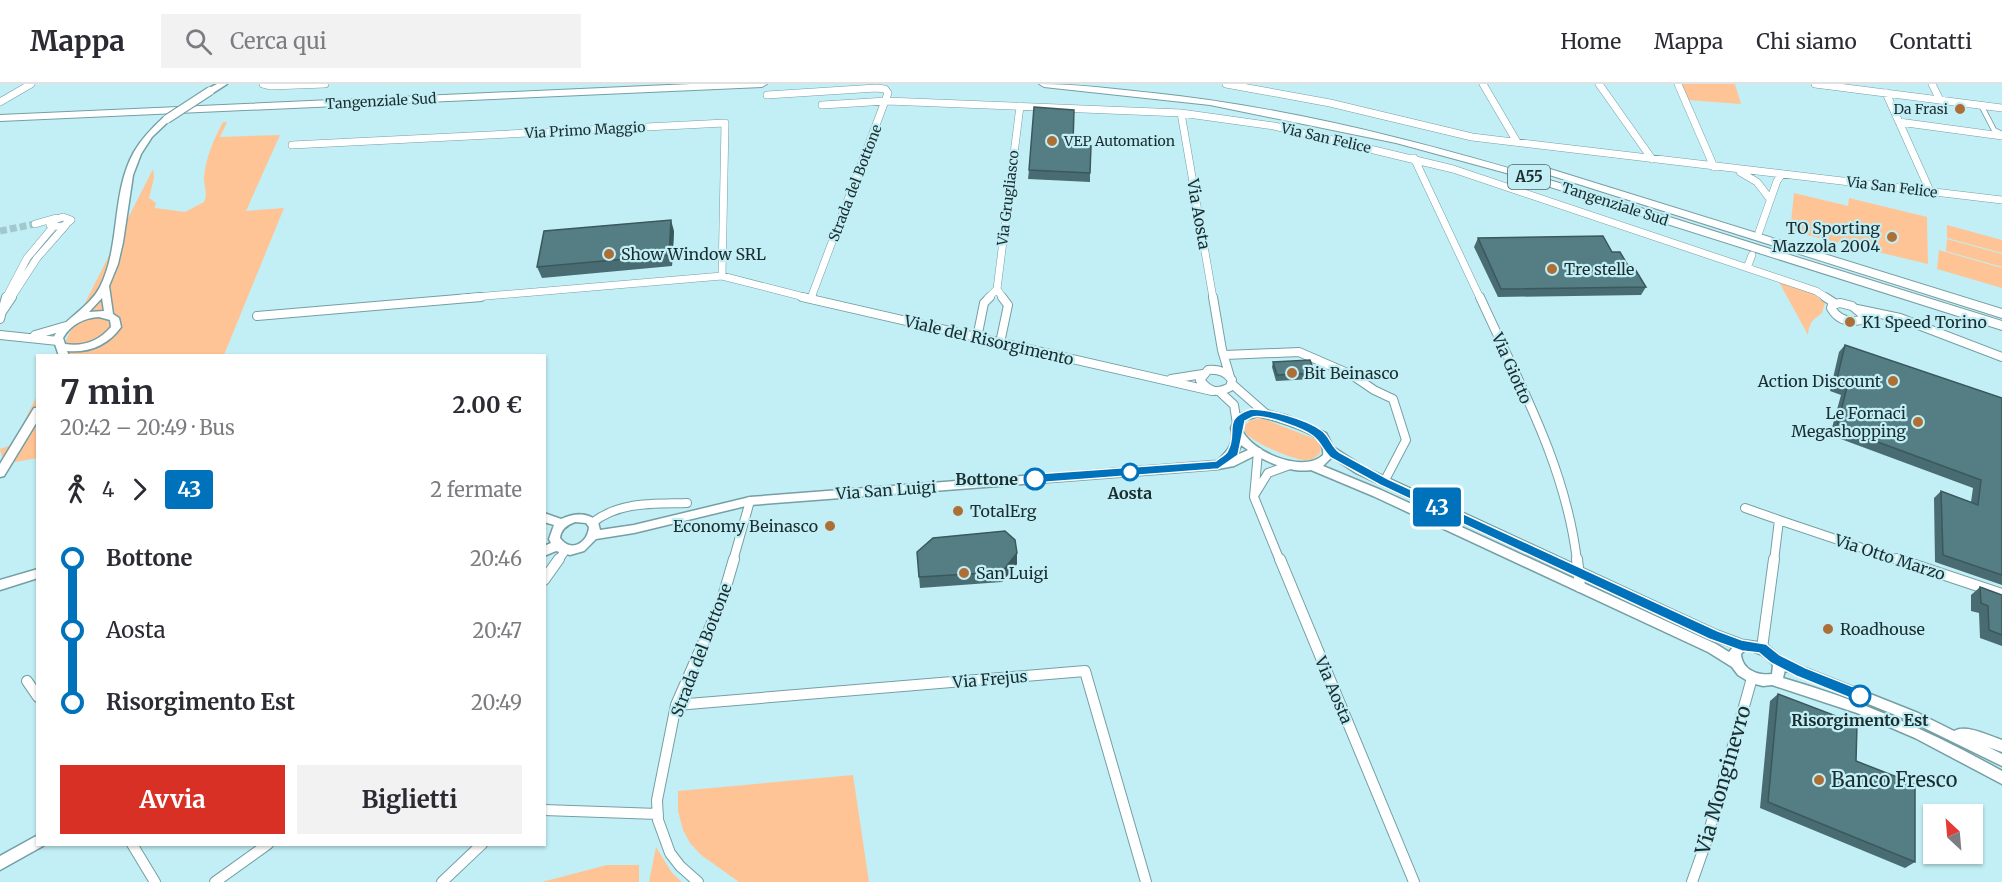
<!DOCTYPE html>
<html lang="it">
<head>
<meta charset="utf-8">
<style>
  :root { --surface:#fff; --page:#f2f2f3; --text:#2b2b33; --muted:#7c7c81; --line:#e1e1e2; --accent:#d93025 }
  body { margin:0; font-family:Merriweather,serif; background:var(--page); color:var(--text); height:100vh; display:flex; flex-direction:column; font-size:22px; white-space:nowrap }
  * { box-sizing:border-box; margin:0 }
  p { font-size:20px; color:var(--muted) }
  .icon { flex:none; width:33px; height:33px; fill:none; stroke:currentColor; stroke-width:2; stroke-linecap:round; stroke-linejoin:round }
  .map { position:relative; flex:1; overflow:hidden }
  .details { position:absolute; left:36px; top:270px; width:510px; height:492px; display:flex; flex-direction:column; background:var(--surface); border-radius:0px; box-shadow:0 2px 4px #0004 }
  .details>* { flex:none }
  .badge { padding:0 12px; border-radius:4px; font-size:21px; line-height:39px }
  .needle { width:39px; rotate:334deg }
  .buttons { position:absolute; left:1923px; top:720px; display:grid; gap:12px }
  .buttons a { display:grid; place-items:center; width:60px; height:60px; border-radius:0px; background:var(--surface); box-shadow:0 2px 4px #0004; font-size:30px }
  .map>.badge { position:absolute; translate:-50% -50%; box-shadow:0 0 0 3px #fff }
  .legs { display:flex; align-items:center; gap:9px; height:66px; padding:0 24px; font-size:20px }
  .legs p { margin-inline-start:auto }
  .headline { display:flex; align-items:center; justify-content:space-between; height:102px; padding:0 24px }
  h1 { font-size:33px; font-weight:700; line-height:45px }
  .primary-button { display:flex; gap:12px; margin-top:auto; padding:12px 24px }
  .primary-button a { flex:1; height:69px; border-radius:0px; background:var(--accent); color:#fff; font-size:24px; font-weight:700; line-height:69px; text-align:center }
  .primary-button a+a { background:var(--page); color:var(--text) }
  ul { padding:0 24px; list-style:none }
  li { display:flex; align-items:center; gap:21px; height:72px; font-size:22px }
  li i { display:grid; place-items:center; width:9px; height:100%; margin:0 8px; background:currentColor }
  li i::after { content:''; width:15px; height:15px; margin:-8px; border:4px solid; border-radius:50%; background:var(--surface) }
  li p { margin-inline-start:auto }
  li:first-child i { background:linear-gradient(#0000 50%,currentColor 0) }
  li:last-child i { background:linear-gradient(currentColor 50%,#0000 0) }
  header { display:flex; align-items:center; gap:36px; box-sizing:border-box; height:84px; padding:0 30px; background:var(--surface); border-bottom:2px solid var(--line) }
  header strong { font-size:28px }
  nav { display:flex; gap:33px; margin-inline-start:auto; font-size:21px }
  .search { width:420px; height:54px; background:var(--page); display:flex; align-items:center; gap:15px; box-sizing:border-box; padding:0 21px; border-radius:0px; color:var(--muted); font-size:22px }
  .map>svg:first-child { display:block }
  .green { fill:#ffc495 }
  .lines { fill:none; stroke-linecap:round; stroke-linejoin:round }
  .minor-tunnel { stroke:#a1c8cd; stroke-width:7; stroke-dasharray:7 3; stroke-linecap:butt }
  .pedestrian-casing { stroke:#749fa4; stroke-width:6 }
  .minor-far2-casing { stroke:#749fa4; stroke-width:8 }
  .minor-far1-casing { stroke:#749fa4; stroke-width:10 }
  .minor-casing { stroke:#749fa4; stroke-width:12 }
  .tertiary-casing { stroke:#749fa4; stroke-width:3 }
  .motorway-casing { stroke:#749fa4; stroke-width:2 }
  .pedestrian { stroke:#fff; stroke-width:4.5 }
  .minor-far2 { stroke:#fff; stroke-width:7 }
  .minor-far1 { stroke:#fff; stroke-width:8 }
  .minor { stroke:#fff; stroke-width:10 }
  .tertiary { fill:#fff; fill-rule:evenodd }
  .motorway { fill:#fff; fill-rule:evenodd }
  .tertiary-bridge-casing { stroke:#749fa4; stroke-width:10; stroke-linecap:butt }
  .tertiary-bridge { stroke:#fff; stroke-width:8 }
  .wall { fill:#486c71 }
  .shaded-wall { fill:#3b585c }
  .building { fill:#547e83; stroke:#3b585c; stroke-width:1.5 }
  .line-1 { fill:#0072bc; stroke:#fff; stroke-width:1.5 }
  .poi-dot { fill:#ae6f36; stroke:#c2eff5; stroke-width:2 }
  .stop-1-dot { fill:#fff; stroke:#0072bc; stroke-width:3 }
  .labels { text-anchor:middle; stroke-width:4.5; stroke-linejoin:round; paint-order:stroke }
  .far-street-label { font-size:14px; fill:#1b2d2f; stroke:#c2eff5 }
  .far-poi-label { font-size:14px; fill:#1b2d2f; stroke:#c2eff5; text-anchor:end }
  .shield { fill:#c2eff5; stroke:#4d676a; stroke-width:1.5 }
  .shield-label { font-size:15px; font-weight:bold; fill:#1b2d2f }
  .street-label { font-size:16px; fill:#1b2d2f; stroke:#c2eff5 }
  .poi-label { font-size:16px; fill:#1b2d2f; stroke:#c2eff5; text-anchor:start }
  .stop-label { font-size:16px; font-weight:bold; fill:#1b2d2f; stroke:#c2eff5 }
  .near-street-label { font-size:20px; fill:#1b2d2f; stroke:#c2eff5 }
  .near-poi-label { font-size:20px; fill:#1b2d2f; stroke:#c2eff5; text-anchor:start }
</style>
</head>
<body>
<header>
<strong>Mappa</strong>
<div class="search"><svg class="icon" aria-label="search" viewBox="0 0 24 24"><circle cx="10" cy="10" r="6"/><path d="M15 15l6 6"/></svg>Cerca qui</div>
<nav><a>Home</a><a>Mappa</a><a>Chi siamo</a><a>Contatti</a></nav>
</header>
<div class="map">
<svg width="2002" height="798" viewBox="0 0 2002 798">
  <rect width="100%" height="100%" fill="#c2eff5"/>
  <!-- green -->
  <path class="green" d="M1681 0H1735L1741 20 1687 16Z
    M223 38H227L220 53 280 51 246 127 284 124 224 271 58 272 153 85 154 94 149 114 156 119 155 124 185 128 204 118C208 110 204 103 204 94 206 73 213 57 223 38Z
    M1794 109 1848 122 1849 114 1927 133 1928 180 1790 147Z
    M1947 141 2002 156V169L1947 154Z
    M1947 155 2002 170V183L1946 167Z
    M1939 166 2002 184V204L1937 185Z
    M1779 198 1813 209 1825 219 1822 229C1813 236 1809 238 1808 251Z
    M37 312 38 374 4 380 0 365 12 361Z
    M1261 334 1315 355 1321 362 1320 369C1316 373 1313 376 1307 376 1295 377 1251 358 1245 348V341L1251 336Z
    M853 691 869 798H739L701 771 690 759 683 746 678 727V707Z
    M656 763 672 789 682 798H649Z
    M607 781H639V798H542Z"/>
  <g class="lines">
    <!-- minor-tunnel -->
    <path class="minor-tunnel" d="M0 147 35 140"/>
    <!-- pedestrian casing -->
    <g class="pedestrian-casing">
      <path id="pedestrian" d="M1981 21 1994 46 2002 50"/>
    </g>
    <!-- minor-far2 casing -->
    <g class="minor-far2-casing">
      <path id="minor-far2" d="M263 0 271 2 325 0
        M1226 0 1330 19 1472 53 2002 116
        M1483 0 1517 58
        M1599 0 1652 75
        M1678 0 1714 83
        M1815 0 2002 24
        M1932 0 1940 16
        M1886 9 1930 107
        M767 11 876 4 885 5 888 9 811 214
        M0 18 31 0
        M822 21 887 17 1181 29 1274 42 1453 85 1816 207 1827 214
        M1181 29 1213 214
        M1899 38 2002 52
        M292 61 725 39 722 192
        M1414 74 1480 214
        M1740 88 1757 98 1770 115
        M63 133 71 136 62 143 50 141 54 136Z
        M35 140 56 134
        M1759 148 1777 97 1782 90
        M1747 184 1752 171
        M6 214 27 174 53 143
        M11 214 37 174 66 141
        M463 214 722 192 808 214
        M988 214 997 205
        M1003 214 997 205 1020 22"/>
    </g>
    <!-- minor-far1 casing -->
    <g class="minor-far1-casing">
      <path id="minor-far1" d="M802 213 1212 307
        M1213 213 1222 266 1230 293
        M1480 213C1519 299 1566 382 1577 477
        M1825 213 1836 220
        M811 215 812 213
        M1840 219 1852 222 1863 231 1861 236C1848 239 1838 236 1831 224L1832 221Z
        M1857 225 1900 234 2002 273
        M2 228 12 213
        M257 232 481 213
        M0 235 6 213
        M0 251 58 257
        M35 251 66 242
        M977 254 984 219 990 213
        M1000 259 1008 221 1002 213
        M1225 271 1299 268 1352 291 1374 306 1393 315 1406 356 1384 398
        M1208 286C1218 285 1226 287 1232 296L1230 303C1217 310 1209 308 1200 296Z
        M1171 295 1203 290
        M1232 300 1265 329
        M1220 308 1234 321 1237 340
        M1258 368 1254 413 1280 477
        M1255 410 1268 389 1290 381
        M1745 424 1779 436
        M592 439C620 417 654 420 687 419
        M558 477 566 465
        M733 477 750 417
        M1774 477 1779 436 1901 477"/>
    </g>
    <!-- minor casing -->
    <g class="minor-casing">
      <path id="minor" d="M1280 475 1414 798
        M1577 475 1580 503
        M1897 475 2002 510
        M544 496 559 475
        M1762 564 1774 475
        M27 597 38 613
        M676 621 1085 587 1146 798
        M544 726 658 730
        M132 760 155 798
        M215 798 268 760
        M442 798 482 760
        M698 798 680 782 670 769 658 736 657 716 676 621 722 516 734 475
        M1692 798 1706 758 1752 594"/>
    </g>
    <!-- tertiary casing -->
    <g class="tertiary-casing">
      <path id="tertiary" d="M217 0H227L213 9H207V5Z
        M164 33 171 35 152 53 141 70 133 91 123 158 118 180 109 202 113 230 119 234 121 243C108 261 89 269 67 267L69 272H59L53 254C65 234 89 224 100 203 121 161 111 109 134 68 142 54 152 44 164 33ZM102 214 104 227 89 228ZM99 233 110 236 111 243C99 257 83 263 65 260L63 254C71 240 84 234 99 233Z
        M34 324H38V336L4 392 0 393V380Z
        M1258 324 1288 332 1326 349 1333 363 1364 383 1718 547 1742 556 1756 558 1768 562 1780 572 1805 584 1918 629 1954 647C1967 640 1989 652 2002 656V668L1988 663 2002 670V682L1910 637 1785 586 1783 594C1860 616 1932 648 2002 687V700L1915 654 1857 629 1772 601 1763 602 1751 599 1738 591 1732 583 1708 568 1373 412 1311 386C1293 389 1271 380 1256 371L1234 382 1218 385 750 421 634 449 596 455 584 467 570 471 556 467 544 472V462L551 459 549 455 554 441 544 438V429L561 435C574 429 588 428 598 438L600 446 634 441 750 413 1217 377C1227 368 1236 358 1231 344L1237 331ZM1258 332C1274 336 1304 345 1317 354 1321 357 1324 365 1323 371 1303 390 1250 368 1241 344L1245 336ZM1241 361 1248 366 1237 371ZM1332 373 1356 389 1710 555 1733 563 1729 568 1716 560 1381 406 1323 382ZM575 438 586 439 589 443C588 459 571 469 560 454 561 445 567 441 575 438ZM1745 566C1756 567 1766 571 1773 581L1772 590C1758 592 1742 586 1741 570Z
        M38 485V494L0 506V496Z
        M38 751V760L43 762 0 786V772Z"/>
    </g>
    <!-- motorway casing -->
    <g class="motorway-casing">
      <path id="motorway" d="M691 0H767L762 3 0 37V31Z
        M1039 0C1077 0 1115 5 1153 9 1315 26 1470 71 1625 119 1751 159 1876 198 2002 237V246L1506 89 1396 59 1210 21 1044 3Z
        M1547 84 2002 225V234L1543 89V85Z"/>
    </g>
    <!-- pedestrian -->
    <use href="#pedestrian" class="pedestrian"/>
    <!-- minor-far2 -->
    <use href="#minor-far2" class="minor-far2"/>
    <!-- minor-far1 -->
    <use href="#minor-far1" class="minor-far1"/>
    <!-- minor -->
    <use href="#minor" class="minor"/>
    <!-- tertiary -->
    <use href="#tertiary" class="tertiary"/>
    <!-- motorway -->
    <use href="#motorway" class="motorway"/>
    <!-- tertiary-bridge casing -->
    <g class="tertiary-bridge-casing">
      <path id="tertiary-bridge" d="M167 35 210 7"/>
    </g>
    <!-- tertiary-bridge -->
    <use href="#tertiary-bridge" class="tertiary-bridge"/>
  </g>
  <!-- wall -->
  <path class="wall" d="M1073 60 1090 89V98L1028 95 1029 86Z
    M674 147 672 182 542 194 537 183Z
    M1478 154 1612 168 1630 185 1646 203 1641 211 1498 213 1474 163Z
    M1845 261 2002 314V501L1935 478 1934 414 1941 407 1971 418 1973 404 1830 351 1841 311 1830 307 1839 268Z
    M1273 278 1315 289 1313 295 1276 297 1272 283Z
    M917 468 1017 469V480L1002 498 920 504Z
    M1980 503 2002 511V562L1980 554 1979 529 1971 527V511Z
    M1778 610 1856 677 1915 778 1905 784 1760 724 1770 617Z"/>
  <!-- shaded-wall -->
  <path class="shaded-wall" d="M671 136 674 147 672 182 669 171Z
    M1017 469V480L1002 498V488Z"/>
  <!-- building -->
  <path class="building" d="M1034 23 1074 26 1073 60 1091 62 1090 89 1029 86Z
    M671 136 669 171 537 183 544 147Z
    M1603 152 1612 168H1620L1630 185H1635L1646 203 1501 205 1478 154Z
    M1845 261 2002 314V491L1943 471 1941 407 1978 421 1981 396 1837 343 1847 303 1836 299Z
    M1310 276 1315 289 1277 291 1273 278Z
    M1005 447 1015 456 1017 469 1002 488 919 493 917 468 933 454Z
    M1980 503 2002 511V551L1989 546 1988 522 1981 519Z
    M1778 610 1857 640 1856 677 1915 700V778L1768 718Z"/>
  <!-- line-1 -->
  <path class="line-1" d="M1251 325C1269 325 1306 335 1321 346 1330 352 1331 362 1339 368L1388 395 1718 547 1742 556 1766 560 1780 571 1806 584 1864 607 1866 612 1864 616 1860 618 1796 592 1771 579 1759 569 1742 567 1709 555 1380 401 1331 374C1323 367 1321 358 1313 352 1304 345 1264 330 1253 333 1252 333 1246 337 1245 337L1238 371 1218 385 1035 399 1029 395 1035 390 1216 377C1219 374 1225 371 1227 368 1239 349 1220 335 1251 325Z"/>
  <!-- markers -->
  <g class="poi-dot">
    <circle cx="1960" cy="25" r="6"/>
    <circle cx="1052" cy="57" r="6"/>
    <circle cx="1892" cy="153" r="6"/>
    <circle cx="609" cy="170" r="6"/>
    <circle cx="1552" cy="185" r="6"/>
    <circle cx="1850" cy="238" r="6"/>
    <circle cx="1292" cy="289" r="6"/>
    <circle cx="1893" cy="297" r="6"/>
    <circle cx="1918" cy="338" r="6"/>
    <circle cx="958" cy="427" r="6"/>
    <circle cx="830" cy="442" r="6"/>
    <circle cx="964" cy="489" r="6"/>
    <circle cx="1828" cy="545" r="6"/>
    <circle cx="1819" cy="696" r="6"/>
  </g>
  <g class="stop-1-dot">
    <circle cx="1130" cy="388" r="8"/>
    <circle cx="1035" cy="395" r="10"/>
    <circle cx="1860" cy="612" r="10"/>
  </g>
  <g class="labels">
    <!-- far-street labels -->
    <g class="far-street-label">
      <text transform="translate(381 17) rotate(-3)" y="5">Tangenziale Sud</text>
      <text transform="translate(585 46) rotate(-3)" y="5">Via Primo Maggio</text>
      <text transform="translate(1326 54) rotate(13)" y="5">Via San Felice</text>
      <text transform="translate(855 99) rotate(-69)" y="5">Strada del Bottone</text>
      <text transform="translate(1892 103) rotate(7)" y="5">Via San Felice</text>
      <text transform="translate(1008 114) rotate(-83)" y="5">Via Grugliasco</text>
      <text transform="translate(1615 120) rotate(18)" y="5">Tangenziale Sud</text>
    </g>
    <!-- far-poi labels -->
    <g class="far-poi-label">
      <text x="1948" y="30">Da Frasi</text>
      <text x="1064" y="62" text-anchor="start">VEP Automation</text>
    </g>
    <!-- shield labels -->
    <rect class="shield" x="1508" y="81" width="42" height="24" rx="4.5"/>
    <g class="shield-label">
      <text x="1529" y="98">A55</text>
    </g>
    <!-- street labels -->
    <g class="street-label">
      <text transform="translate(1199 130) rotate(80)" y="6">Via Aosta</text>
      <text transform="translate(989 256) rotate(13)" y="6">Viale del Risorgimento</text>
      <text transform="translate(1512 284) rotate(66)" y="6">Via Giotto</text>
      <text transform="translate(886 406) rotate(-4)" y="6">Via San Luigi</text>
      <text transform="translate(1890 473) rotate(18)" y="6">Via Otto Marzo</text>
      <text transform="translate(701 566) rotate(-69)" y="6">Strada del Bottone</text>
      <text transform="translate(990 595) rotate(-5)" y="6">Via Frejus</text>
      <text transform="translate(1334 606) rotate(67)" y="6">Via Aosta</text>
    </g>
    <!-- poi labels -->
    <g class="poi-label">
      <text x="1880" y="150" text-anchor="end">TO Sporting<tspan x="1880" dy="18">Mazzola 2004</tspan></text>
      <text x="621" y="176">Show Window SRL</text>
      <text x="1564" y="191">Tre stelle</text>
      <text x="1862" y="244">K1 Speed Torino</text>
      <text x="1304" y="295">Bit Beinasco</text>
      <text x="1881" y="303" text-anchor="end">Action Discount</text>
      <text x="1906" y="335" text-anchor="end">Le Fornaci<tspan x="1906" dy="18">Megashopping</tspan></text>
      <text x="970" y="433">TotalErg</text>
      <text x="818" y="448" text-anchor="end">Economy Beinasco</text>
      <text x="976" y="495">San Luigi</text>
      <text x="1840" y="551">Roadhouse</text>
    </g>
    <!-- stop labels -->
    <g class="stop-label">
      <text x="1018" y="401" text-anchor="end">Bottone</text>
      <text x="1130" y="415">Aosta</text>
      <text x="1860" y="642">Risorgimento Est</text>
    </g>
    <!-- near-street labels -->
    <g class="near-street-label">
      <text transform="translate(1723 696) rotate(-74)" y="7">Via Monginevro</text>
    </g>
    <!-- near-poi labels -->
    <g class="near-poi-label">
      <text x="1831" y="703">Banco Fresco</text>
    </g>
  </g>
</svg>
<div class="buttons">
<a><svg class="needle" viewBox="-14 -14 28 28"><path d="M0-13l5 13h-10z" fill="#e53935"/><path d="M0 13l5-13h-10z" fill="#7c7c81"/></svg></a>
</div>
<b class="badge" style="left:1437px;top:423px;background:#0072bc;color:#fff">43</b>
<section class="details">
<div class="headline"><div><h1>7 min</h1><p>20:42 – 20:49 · Bus</p></div><b>2.00 €</b></div>
<div class="legs"><svg class="icon" aria-label="walk" viewBox="0 0 24 24"><circle cx="13" cy="4" r="2"/><path d="M13 8l-2 6 4 7M11 14l-3 7M7 12l3-4h3l4 4"/></svg>4<svg class="icon" aria-label="forward" viewBox="0 0 24 24"><path d="M9 5l7 7-7 7"/></svg><b class="badge" style="background:#0072bc;color:#fff">43</b><p>2 fermate</p></div>
<ul>
<li><i style="color:#0072bc"></i><b>Bottone</b><p>20:46</p></li>
<li><i style="color:#0072bc"></i><span>Aosta</span><p>20:47</p></li>
<li><i style="color:#0072bc"></i><b>Risorgimento Est</b><p>20:49</p></li>
</ul>
<div class="primary-button"><a>Avvia</a><a>Biglietti</a></div>
</section>
</div>
</body>
</html>
